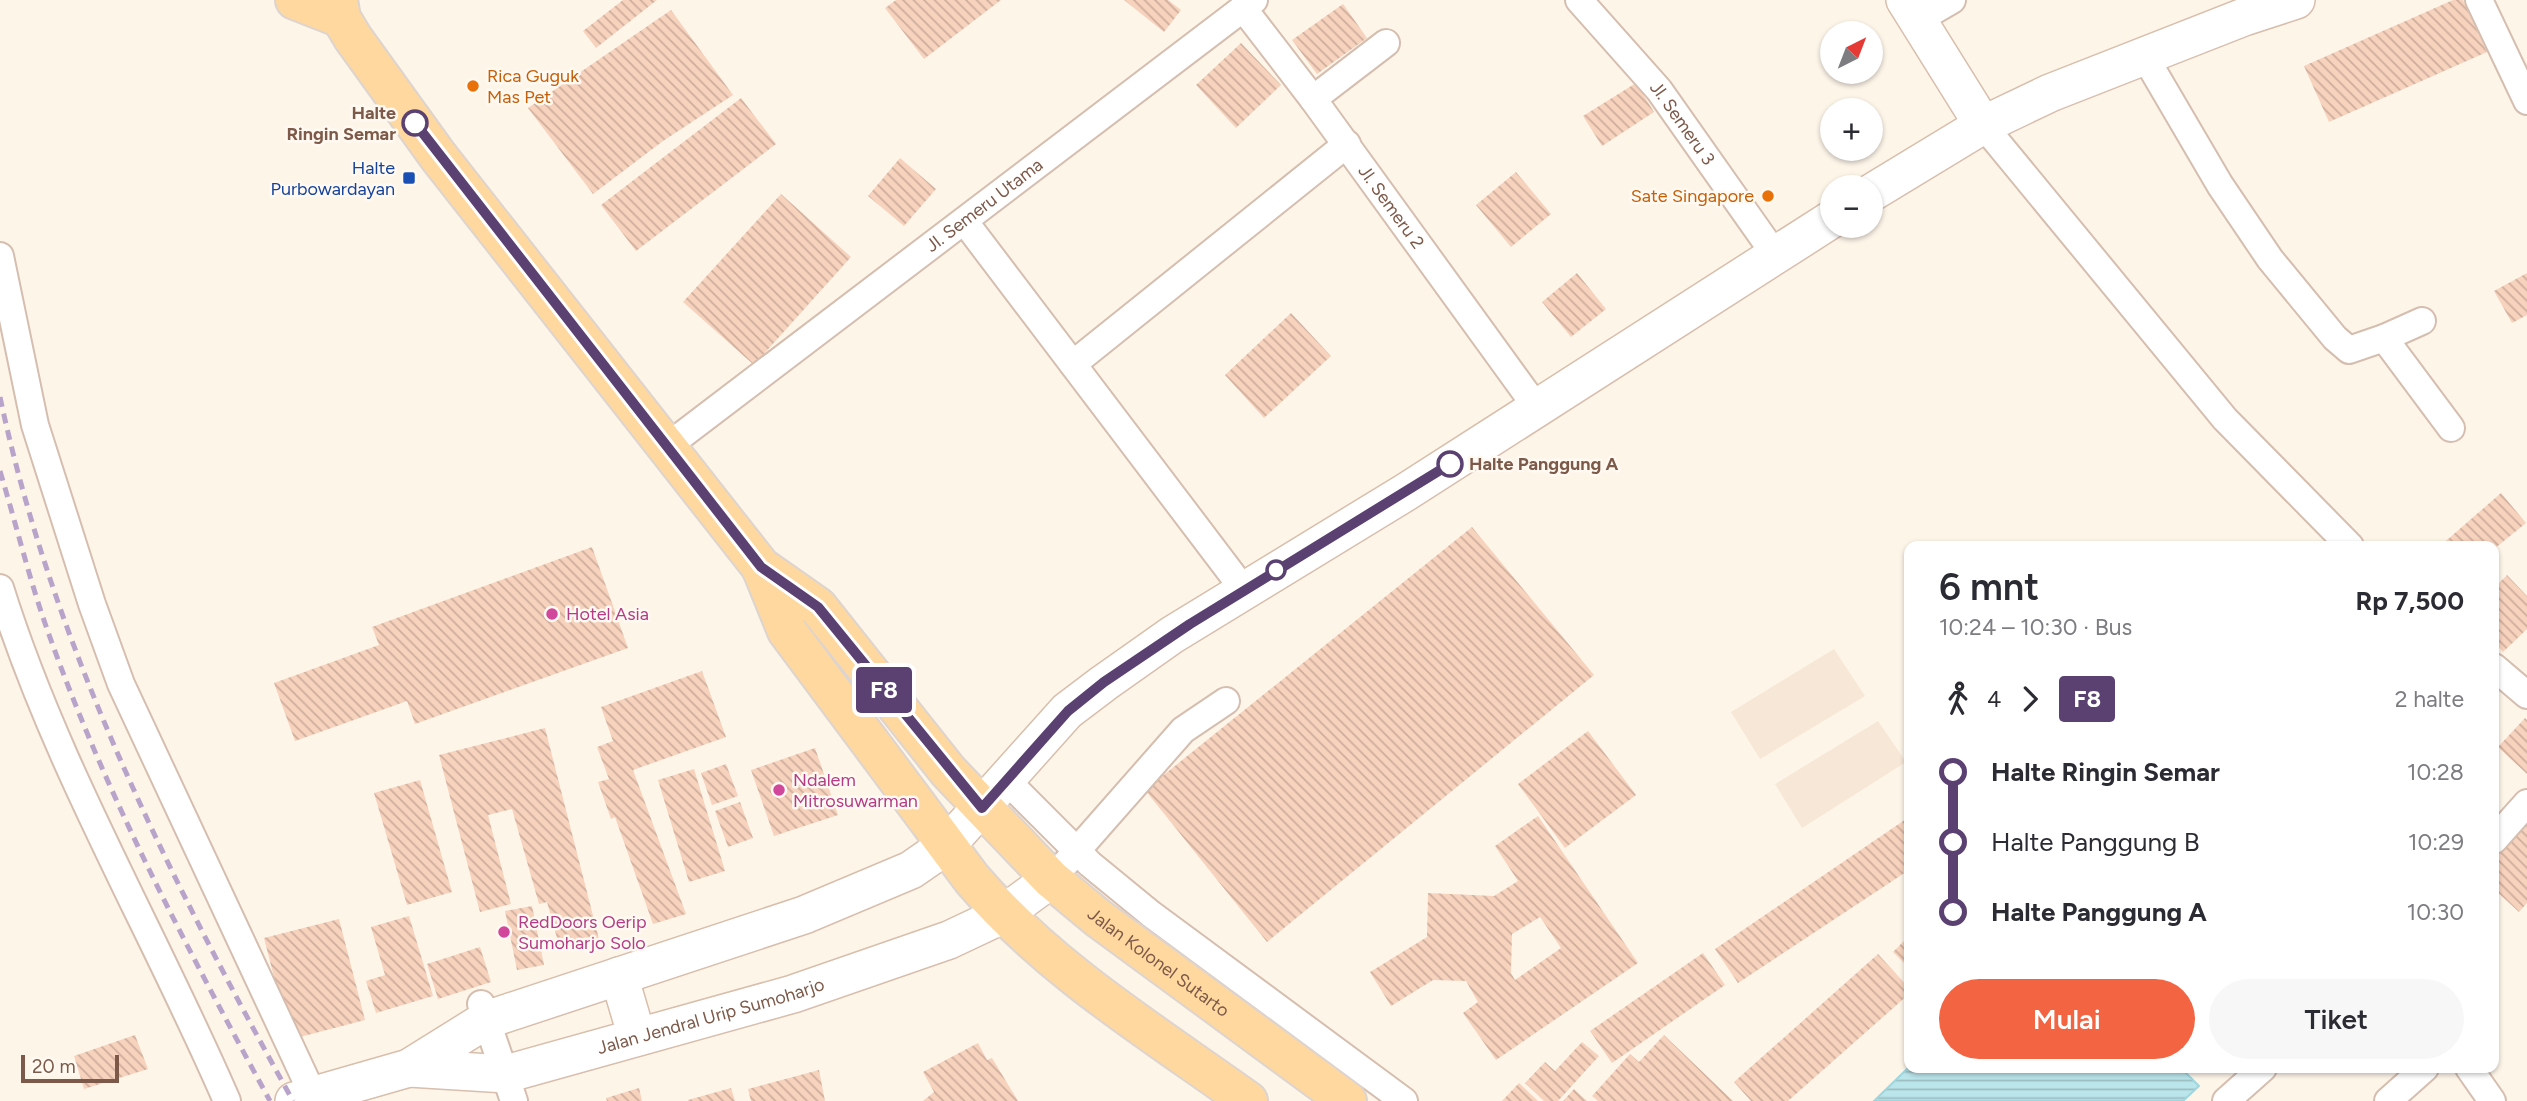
<!DOCTYPE html>
<html lang="id">
<head>
<meta charset="utf-8">
<style>
  :root { --surface:#fff; --page:#f7f7f7; --text:#2b2b33; --muted:#7c7c81; --accent:#f36443 }
  body { margin:0; font-family:Figtree,sans-serif; background:var(--page); color:var(--text); height:100vh; display:flex; flex-direction:column; font-size:26px; white-space:nowrap }
  * { box-sizing:border-box; margin:0 }
  p { font-size:23px; color:var(--muted) }
  .icon { flex:none; width:38px; height:38px; fill:none; stroke:currentColor; stroke-width:2; stroke-linecap:round; stroke-linejoin:round }
  .map { position:relative; flex:1; overflow:hidden }
  .side { position:absolute; left:1904px; top:541px; width:595px; height:532px; display:flex; flex-direction:column; background:var(--surface); border-radius:14px; box-shadow:0 2px 5px #0004 }
  .side>* { flex:none }
  .badge { padding:0 14px; border-radius:5px; font-size:24px; line-height:46px }
  .needle { width:46px; rotate:42deg }
  .fabs { position:absolute; left:1820px; top:21px; display:grid; gap:14px }
  .fabs a { display:grid; place-items:center; width:63px; height:63px; border-radius:50%; background:var(--surface); box-shadow:0 2px 5px #0004; font-size:35px }
  .scale { position:absolute; left:21px; bottom:18px; width:98px; box-sizing:border-box; padding-left:7px; border:4px solid #7c5949; border-top:0; font-size:19px; line-height:24px; white-space:nowrap; color:#7c5949; -webkit-text-stroke:5px #fff9f1; paint-order:stroke }
  .map>.badge { position:absolute; translate:-50% -50%; box-shadow:0 0 0 4px #fff }
  .legs { display:flex; align-items:center; gap:10px; height:77px; padding:0 35px; font-size:23px }
  .legs p { margin-inline-start:auto }
  .headline { display:flex; align-items:center; justify-content:space-between; height:119px; padding:0 35px }
  h1 { font-size:38px; font-weight:600; line-height:52px }
  .primary-button { display:flex; gap:14px; margin-top:auto; padding:14px 35px }
  .primary-button a { flex:1; height:80px; border-radius:42px; background:var(--accent); color:#fff; font-size:28px; font-weight:600; line-height:80px; text-align:center }
  .primary-button a+a { background:var(--page); color:var(--text) }
  ul { padding:0 35px; list-style:none }
  li { display:flex; align-items:center; gap:24px; height:70px; font-size:26px }
  li i { display:grid; place-items:center; width:10px; height:100%; margin:0 9px; background:currentColor }
  li i::after { content:''; width:18px; height:18px; margin:-9px; border:5px solid; border-radius:50%; background:var(--surface) }
  li p { margin-inline-start:auto }
  li:first-child i { background:linear-gradient(#0000 50%,currentColor 0) }
  li:last-child i { background:linear-gradient(currentColor 50%,#0000 0) }
  .map>svg:first-child { display:block }
  .residential { fill:#f7e7d6 }
  .water { fill:url(#water-rules); stroke:#9fd6de; stroke-width:2 }
  .building { fill:url(#building-back-hatch); fill-rule:evenodd }
  .lines { fill:none; stroke-linecap:round; stroke-linejoin:round }
  .street-casing { stroke:#d5beaf; stroke-width:30 }
  .secondary-casing { stroke:#d8beac; stroke-width:40 }
  .primary-casing { stroke:#ddd4d0; stroke-width:42 }
  .street { stroke:#fff; stroke-width:26 }
  .secondary { stroke:#fff; stroke-width:37 }
  .primary { stroke:#ffd89f; stroke-width:38 }
  .rail { stroke:#b8a4cb; stroke-width:5; stroke-dasharray:10 7; stroke-linecap:butt }
  .line-1-casing { stroke:#fff; stroke-width:16 }
  .line-1 { stroke:#5b4172; stroke-width:10 }
  .food-dot { fill:#e8710a; stroke:#fff9f1; stroke-width:2.5 }
  .stop-1-dot { fill:#fff; stroke:#5b4172; stroke-width:3.5 }
  .transit-dot { fill:#1a4fb4; stroke:#fff9f1; stroke-width:2.5 }
  .hotel-dot { fill:#d1479c; stroke:#fff9f1; stroke-width:2.5 }
  .labels { text-anchor:middle; stroke-width:5; stroke-linejoin:round; paint-order:stroke }
  .food-label { font-size:18px; fill:#c56008; stroke:#fff9f1; text-anchor:start }
  .stop-label { font-size:18px; font-weight:bold; fill:#7c5949; stroke:#fff9f1; text-anchor:end }
  .street-label { font-size:18px; fill:#7c5949; stroke:#fff9f1 }
  .transit-label { font-size:18px; fill:#164399; stroke:#fff9f1; text-anchor:end }
  .hotel-label { font-size:18px; fill:#b23c85; stroke:#fff9f1; text-anchor:start }
</style>
</head>
<body>
<div class="map">
<svg width="2527" height="1101" viewBox="0 0 2527 1101">
  <defs>
    <pattern id="water-rules" width="6" height="5" patternUnits="userSpaceOnUse" patternTransform="scale(1.75)"><rect width="6" height="5" fill="#bae5eb"/><path d="M0 2.5h6" fill="none" stroke="#9cbdc0"/></pattern>
    <pattern id="building-back-hatch" width="6" height="6" patternUnits="userSpaceOnUse" patternTransform="scale(1.75)"><rect width="6" height="6" fill="#f7d2bd"/><path d="M-1 5l2 2M0 0l6 6M5-1l2 2" fill="none" stroke="#cdad9c"/></pattern>
  </defs>
  <rect width="100%" height="100%" fill="#fef5e9"/>
  <!-- residential -->
  <path class="residential" d="M1834 649 1865 696 1760 759 1731 712Z
    M1878 721 1906 762 1802 828 1775 784Z"/>
  <!-- water -->
  <path class="water" d="M1909 1067 2181 1068 2199 1086 2183 1101H1874Z"/>
  <!-- building -->
  <path class="building" d="M623 0H657L596 48 583 31Z
    M896 0H1001L924 59 885 8Z
    M1124 0H1168L1181 10 1164 32Z
    M2453 0H2463L2487 52 2329 122 2304 66Z
    M1343 4 1367 38 1317 74 1292 40Z
    M671 10 733 95 663 141 593 194 528 108Z
    M1241 43 1281 85 1236 128 1196 85Z
    M1636 83 1654 112 1602 146 1583 116Z
    M741 98 776 144 636 251 601 205Z
    M900 158 936 189 904 226 868 196Z
    M1516 172 1551 214 1511 247 1476 205Z
    M781 194 851 257 754 365 683 302Z
    M1577 273 1606 309 1571 337 1542 302Z
    M2527 273V315L2512 323 2494 291Z
    M1291 313 1331 356 1264 418 1225 375Z
    M2501 493 2526 523 2494 549V546H2440Z
    M1472 527 1594 675 1267 942 1145 790Z
    M592 547 628 648 415 724 407 701 295 741 274 683 379 645 372 627Z
    M2507 575 2527 596V629L2503 652 2494 642V588Z
    M702 671 726 737 633 770 686 914 653 924 615 817 611 819 598 782 609 779 597 747 613 741 601 707Z
    M2525 718 2527 720V774L2498 747Z
    M545 728 599 939 560 949 547 902 539 904 512 809 488 815 511 904 480 912 439 755Z
    M1588 731 1636 795 1565 848 1518 784Z
    M815 748 838 815 774 836 751 770Z
    M726 764 738 796 712 805 701 773Z
    M694 769 725 871 689 882 658 780Z
    M420 780 452 892 407 905 374 793Z
    M740 802 753 838 728 847 715 811Z
    M1538 816 1638 963 1496 1060 1463 1013 1478 1002 1466 981 1433 980 1391 1006 1370 972 1427 937 1428 893 1494 896 1518 881 1495 846ZM1540 917 1561 948 1515 980 1511 973 1512 934Z
    M1909 817V870L1738 983 1715 949Z
    M2527 820V903L2519 912 2494 889V857Z
    M532 906 544 965 517 970 505 911Z
    M409 916 433 996 376 1013 366 981 385 975 371 927Z
    M339 919 365 1020 300 1037 298 1028 288 1031 264 938Z
    M1909 936V968L1893 952Z
    M480 947 491 982 438 999 427 964Z
    M1703 953 1725 985 1612 1063 1590 1031Z
    M1878 954 1909 988V994L1788 1101H1751L1734 1082Z
    M135 1035 148 1069 84 1089 74 1056Z
    M1664 1035 1733 1101H1598L1592 1096 1630 1054 1639 1062Z
    M1582 1042 1599 1056 1558 1101H1544L1525 1083 1545 1062 1555 1071Z
    M978 1043 987 1060 992 1058 1018 1101H923L934 1092 923 1072Z
    M819 1070 825 1101H751L748 1089Z
    M1519 1083 1538 1101H1502Z
    M639 1088 642 1101H607L606 1098Z
    M731 1088 735 1101H688V1100Z
    M1574 1089 1587 1101H1563Z"/>
  <g class="lines">
    <!-- street casing -->
    <g class="street-casing">
      <g id="street">
        <path id="s1" d="M1579 0 1659 90 1776 256"/>
        <path d="M2479 0 2527 101"/>
        <path id="s2" d="M1243 8 1313 99 1537 408"/>
        <path d="M1916 21 1952 0"/>
        <path d="M2145 57 2220 185 2270 259 2335 338 2349 350 2384 338 2451 428"/>
        <path d="M1313 99 1386 43"/>
        <path d="M1983 125 2225 419 2350 546"/>
        <path d="M965 222 1244 590"/>
        <path d="M0 256 35 425 92 604 121 684 313 1095"/>
        <path d="M2384 338 2422 321"/>
        <path d="M1073 364 1347 144"/>
        <path id="s3" d="M665 448 1254 0"/>
        <path d="M0 588C56 767 153 930 227 1101"/>
        <path d="M2494 667 2527 695"/>
        <path d="M1005 779 1090 864 1151 914 1404 1101"/>
        <path d="M2494 840 2527 803"/>
        <path d="M1066 863 1183 730 1226 701"/>
        <path d="M481 1004 514 1101"/>
        <path d="M2469 1068 2492 1101"/>
        <path d="M2226 1101 2263 1068"/>
        <path d="M2388 1101 2425 1068"/>
      </g>
    </g>
    <!-- secondary casing -->
    <g class="secondary-casing">
      <g id="secondary">
        <path d="M1905 0 1983 125"/>
        <path d="M1871 193 1983 125 2050 93 2244 17 2296 0"/>
        <path d="M619 976 637 1037"/>
        <path id="s4" d="M409 1068 506 1074 793 994 949 940 1002 915 1051 879"/>
        <path d="M294 1101 409 1068 486 1020 804 915 911 870 947 845 1067 711 1104 683 1172 635 1406 492 1832 219"/>
      </g>
    </g>
    <!-- primary casing -->
    <g class="primary-casing">
      <g id="primary">
        <path d="M295 0 341 18"/>
        <path id="s5" d="M338 0 341 18 353 38 438 156 761 567 818 607 948 771 1051 879 1098 918 1347 1101"/>
        <path d="M761 567 787 631 972 879C1050 970 1152 1032 1248 1101"/>
      </g>
    </g>
    <!-- street -->
    <use href="#street" class="street"/>
    <!-- secondary -->
    <use href="#secondary" class="secondary"/>
    <!-- primary -->
    <use href="#primary" class="primary"/>
    <!-- rail -->
    <path class="rail" d="M0 397C53 647 170 879 293 1101
      M0 471C16 524 29 578 47 629 105 794 187 948 270 1101"/>
  </g>
  <g class="lines">
    <!-- line-1 casing -->
    <g class="line-1-casing">
      <path id="line-1" d="M415 123 761 567 818 607 982 808 1068 711 1104 682 1190 624 1450 464"/>
    </g>
    <!-- line-1 -->
    <use href="#line-1" class="line-1"/>
  </g>
  <!-- markers -->
  <g class="food-dot">
    <circle cx="473" cy="86" r="7"/>
    <circle cx="1768" cy="196" r="7"/>
  </g>
  <g class="stop-1-dot">
    <circle cx="415" cy="123" r="12"/>
    <circle cx="1450" cy="464" r="12"/>
    <circle cx="1276" cy="570" r="9"/>
  </g>
  <rect class="transit-dot" x="402" y="171" width="14" height="14" rx="3.5"/>
  <g class="hotel-dot">
    <circle cx="552" cy="614" r="7"/>
    <circle cx="779" cy="790" r="7"/>
    <circle cx="504" cy="932" r="7"/>
  </g>
  <g class="labels">
    <!-- food labels -->
    <g class="food-label">
      <text x="487" y="82">Rica Guguk<tspan x="487" dy="21">Mas Pet</tspan></text>
      <text x="1754" y="202" text-anchor="end">Sate Singapore</text>
    </g>
    <!-- stop labels -->
    <g class="stop-label">
      <text x="396" y="119">Halte<tspan x="396" dy="21">Ringin Semar</tspan></text>
      <text x="1469" y="470" text-anchor="start">Halte Panggung A</text>
    </g>
    <!-- street labels -->
    <g class="street-label">
      <text dy="6" stroke="none"><textPath href="#s1" startOffset="161">Jl. Semeru 3</textPath></text>
      <text dy="6" stroke="none"><textPath href="#s3" startOffset="401">Jl. Semeru Utama</textPath></text>
      <text dy="6" stroke="none"><textPath href="#s2" startOffset="248">Jl. Semeru 2</textPath></text>
      <text dy="6" stroke="none"><textPath href="#s5" startOffset="1274">Jalan Kolonel Sutarto</textPath></text>
      <text dy="6" stroke="none"><textPath href="#s4" startOffset="310">Jalan Jendral Urip Sumoharjo</textPath></text>
    </g>
    <!-- transit labels -->
    <g class="transit-label">
      <text x="395" y="174">Halte<tspan x="395" dy="21">Purbowardayan</tspan></text>
    </g>
    <!-- hotel labels -->
    <g class="hotel-label">
      <text x="566" y="620">Hotel Asia</text>
      <text x="793" y="786">Ndalem<tspan x="793" dy="21">Mitrosuwarman</tspan></text>
      <text x="518" y="928">RedDoors Oerip<tspan x="518" dy="21">Sumoharjo Solo</tspan></text>
    </g>
  </g>
</svg>
<div class="fabs">
<a><svg class="needle" viewBox="-14 -14 28 28"><path d="M0-13l5 13h-10z" fill="#e53935"/><path d="M0 13l5-13h-10z" fill="#7c7c81"/></svg></a>
<a>+</a>
<a>−</a>
</div>
<div class="scale">20 m</div>
<b class="badge" style="left:884px;top:690px;background:#5b4172;color:#fff">F8</b>
<section class="side">
<div class="headline"><div><h1>6 mnt</h1><p>10:24 – 10:30 · Bus</p></div><b>Rp 7,500</b></div>
<div class="legs"><svg class="icon" aria-label="walk" viewBox="0 0 24 24"><circle cx="13" cy="4" r="2"/><path d="M13 8l-2 6 4 7M11 14l-3 7M7 12l3-4h3l4 4"/></svg>4<svg class="icon" aria-label="forward" viewBox="0 0 24 24"><path d="M9 5l7 7-7 7"/></svg><b class="badge" style="background:#5b4172;color:#fff">F8</b><p>2 halte</p></div>
<ul>
<li><i style="color:#5b4172"></i><b>Halte Ringin Semar</b><p>10:28</p></li>
<li><i style="color:#5b4172"></i><span>Halte Panggung B</span><p>10:29</p></li>
<li><i style="color:#5b4172"></i><b>Halte Panggung A</b><p>10:30</p></li>
</ul>
<div class="primary-button"><a>Mulai</a><a>Tiket</a></div>
</section>
</div>
</body>
</html>
